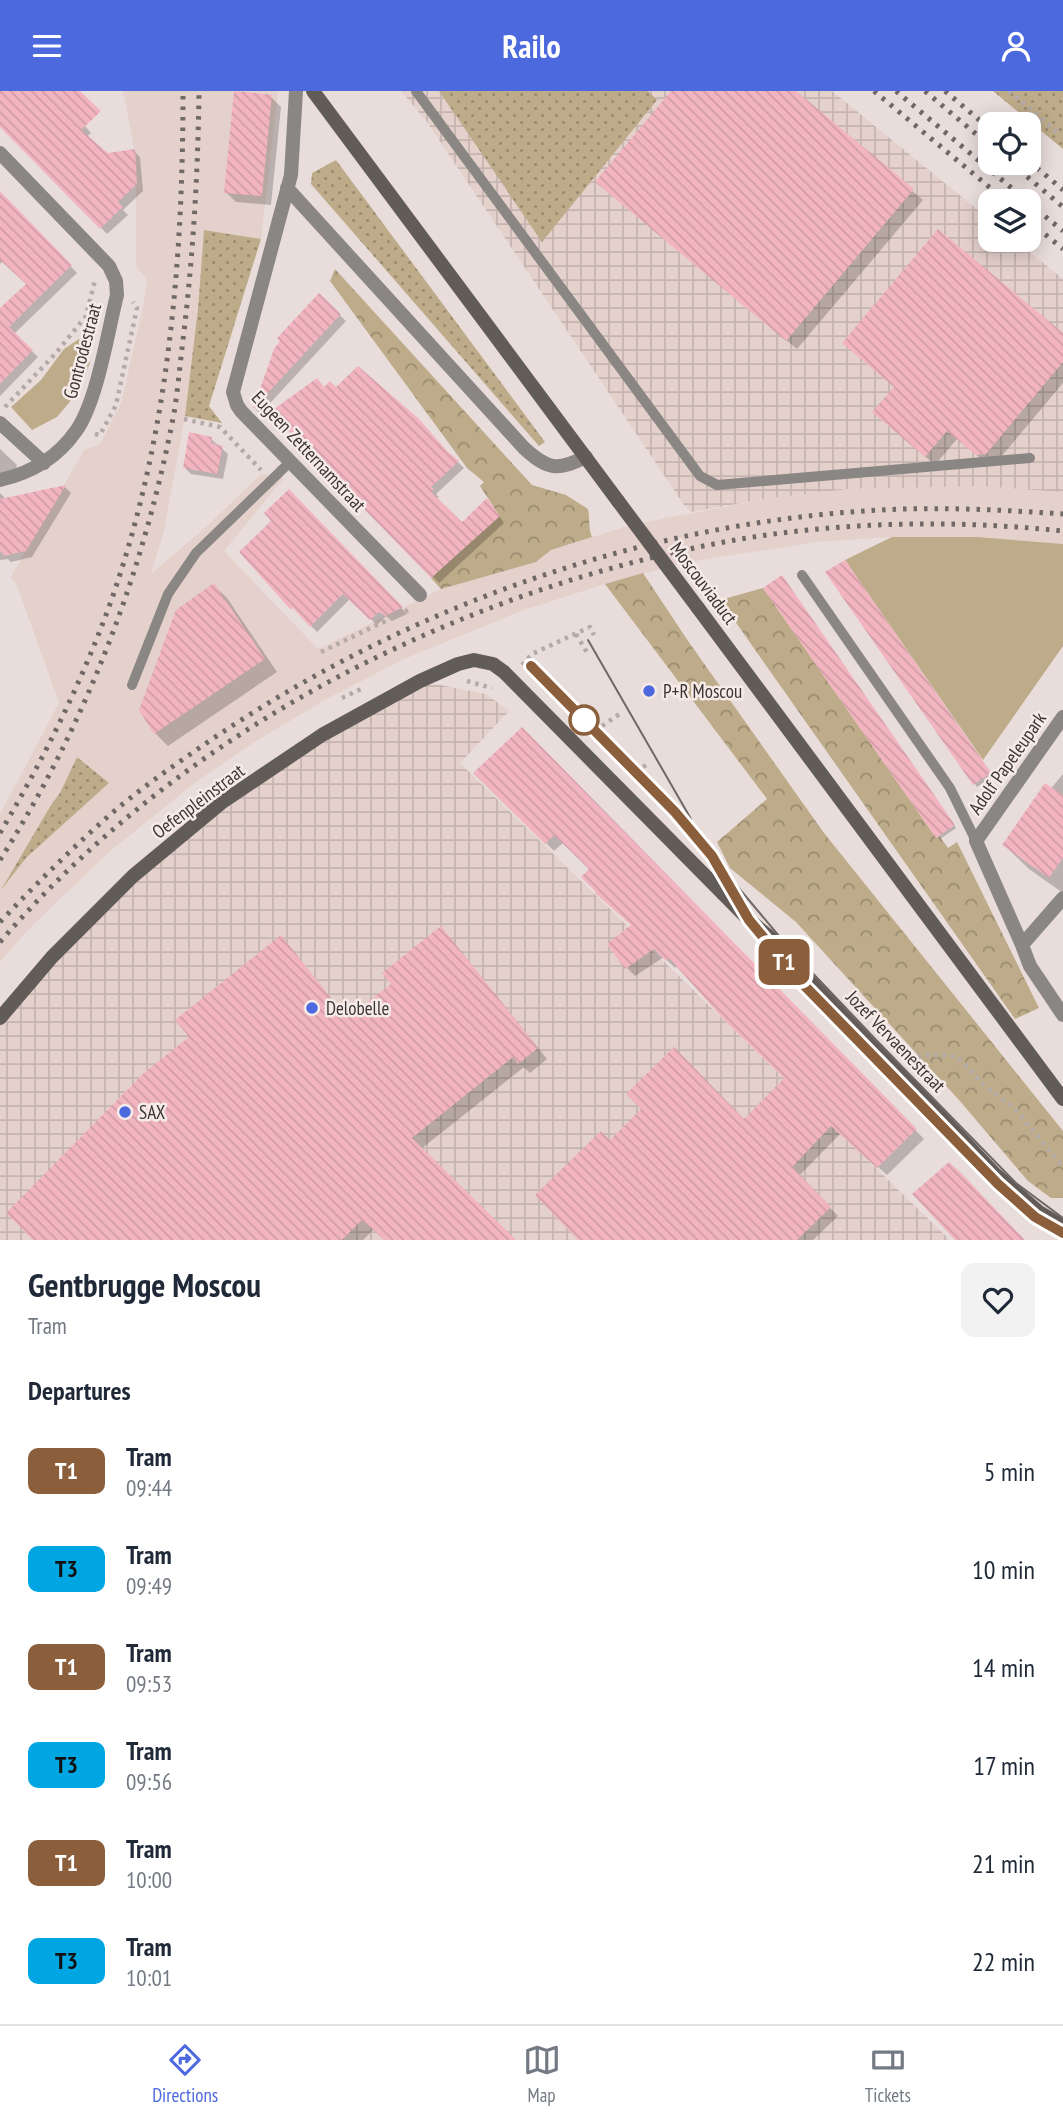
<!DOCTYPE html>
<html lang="en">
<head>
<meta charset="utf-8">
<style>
  :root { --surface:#fff; --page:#f2f2f3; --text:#1f2937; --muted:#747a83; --line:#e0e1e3; --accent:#4d69de }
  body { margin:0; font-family:"PT Sans Narrow",sans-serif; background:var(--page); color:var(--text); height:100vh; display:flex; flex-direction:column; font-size:26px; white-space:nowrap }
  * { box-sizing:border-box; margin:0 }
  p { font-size:23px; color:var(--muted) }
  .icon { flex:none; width:38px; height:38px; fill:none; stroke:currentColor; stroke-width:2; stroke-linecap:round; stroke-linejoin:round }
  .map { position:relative; height:1149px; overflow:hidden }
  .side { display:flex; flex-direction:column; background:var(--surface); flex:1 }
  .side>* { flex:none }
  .badge { padding:0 14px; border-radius:10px; font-size:24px; line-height:46px }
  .controls { position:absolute; left:978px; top:21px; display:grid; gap:14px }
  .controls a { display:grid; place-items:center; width:63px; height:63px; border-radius:14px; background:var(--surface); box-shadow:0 4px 18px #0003; font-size:35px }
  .map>.badge { position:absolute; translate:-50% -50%; box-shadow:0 0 0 4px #fff }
  h2 { padding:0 28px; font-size:26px; line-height:63px }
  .round { display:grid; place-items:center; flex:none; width:74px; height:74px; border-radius:14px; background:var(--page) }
  .head { display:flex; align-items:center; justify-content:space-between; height:119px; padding:0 28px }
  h1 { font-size:33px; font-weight:800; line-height:52px }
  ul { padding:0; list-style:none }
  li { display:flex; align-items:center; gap:21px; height:98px; padding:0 28px }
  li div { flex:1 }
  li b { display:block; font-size:26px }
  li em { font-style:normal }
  li .badge { min-width:77px; font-weight:700; text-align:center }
  header { display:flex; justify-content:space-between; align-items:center; height:91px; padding:0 28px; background:var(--accent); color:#fff; font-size:32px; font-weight:800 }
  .dock { display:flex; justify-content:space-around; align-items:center; height:98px; border-top:2px solid var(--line); background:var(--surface); font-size:19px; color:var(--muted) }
  .dock a { display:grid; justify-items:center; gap:4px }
  .dock .active { color:var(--accent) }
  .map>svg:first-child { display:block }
  .built { fill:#e5d1cc; fill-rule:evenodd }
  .industrial { fill:url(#industrial-grid) }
  .grass { fill:url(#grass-dots) }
  .forest { fill:url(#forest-crowns) }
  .park { fill:#bdab89 }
  .shadow { fill:#0003 }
  .building { fill:url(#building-back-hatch) }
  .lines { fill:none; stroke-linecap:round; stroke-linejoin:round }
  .path { stroke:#b4aaa8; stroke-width:4.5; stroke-dasharray:3.5 5; stroke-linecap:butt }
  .lane { stroke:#8a8684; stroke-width:10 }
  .street { stroke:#8a8684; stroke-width:14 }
  .secondary { stroke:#625c58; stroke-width:14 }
  .tram { stroke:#6f6867; stroke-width:2 }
  .rail { stroke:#6f6867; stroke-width:5; stroke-dasharray:3.5 7; stroke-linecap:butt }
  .secondary-bridge { stroke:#625c58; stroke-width:14 }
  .line-casing { stroke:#fff; stroke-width:16 }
  .line { stroke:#8b5e3c; stroke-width:10 }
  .poi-dot { fill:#4d69de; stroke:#f7ebe8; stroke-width:2.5 }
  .stop-dot { fill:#fff; stroke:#8b5e3c; stroke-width:3.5 }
  .labels { text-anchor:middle; stroke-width:5; stroke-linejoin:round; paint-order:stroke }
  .street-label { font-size:19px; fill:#3b3635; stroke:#f7ebe8 }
  .poi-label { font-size:19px; fill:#3b3635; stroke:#f7ebe8; text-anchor:start }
</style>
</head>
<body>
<header><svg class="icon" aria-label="menu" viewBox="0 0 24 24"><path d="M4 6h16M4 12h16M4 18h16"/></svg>Railo<svg class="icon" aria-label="person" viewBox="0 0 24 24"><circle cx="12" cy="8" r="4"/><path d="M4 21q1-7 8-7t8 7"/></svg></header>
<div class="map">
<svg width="1063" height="1149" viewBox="0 0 1063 1149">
  <defs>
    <pattern id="industrial-grid" width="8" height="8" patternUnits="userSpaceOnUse" patternTransform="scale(1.75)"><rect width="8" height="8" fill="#e5d1cc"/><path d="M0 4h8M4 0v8" fill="none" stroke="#c5b4b0"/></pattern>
    <pattern id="grass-dots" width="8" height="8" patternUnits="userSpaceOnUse" patternTransform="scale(1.75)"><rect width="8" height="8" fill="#bdab89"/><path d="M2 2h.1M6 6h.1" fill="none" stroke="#9b8c71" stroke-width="1.8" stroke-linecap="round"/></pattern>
    <pattern id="forest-crowns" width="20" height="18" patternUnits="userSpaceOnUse" patternTransform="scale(1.75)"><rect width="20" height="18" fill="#bdab89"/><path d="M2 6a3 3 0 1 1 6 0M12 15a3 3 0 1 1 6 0" fill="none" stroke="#9b8c71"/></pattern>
    <pattern id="building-back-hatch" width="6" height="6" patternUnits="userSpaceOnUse" patternTransform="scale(1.75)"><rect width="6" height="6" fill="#f2b5bf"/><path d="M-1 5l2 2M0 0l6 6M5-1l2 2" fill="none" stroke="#d09ca5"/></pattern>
  </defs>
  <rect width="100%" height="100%" fill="#e9dddb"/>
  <!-- built -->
  <path class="built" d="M123 0H278L261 148 204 139 198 218 185 325 164 440 151 483 207 435 261 383 284 387 224 460 318 558 441 498 536 471 551 459 631 434 770 407 849 398 927 395H978L1063 401V453L978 446H892L816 451 688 471 605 493 521 520 402 569 325 609 256 650 196 691 109 761 29 838 0 871V723L59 612 16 492 10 487 84 359 100 353 121 312 143 216 147 188 136 176V67ZM77 666 109 692 26 767 5 793 51 714 60 702Z"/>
  <!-- industrial -->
  <path class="industrial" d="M401 0H832L990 129V149H1015L1063 188V401L978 395 849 398 770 407 691 421 684 414 427 31Z
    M420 590 486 603 509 620 460 672 950 1149H0V930L52 866 221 712Z"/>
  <!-- grass -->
  <path class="grass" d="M439 0H648L657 9 542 151Z
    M993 0H1063V58Z
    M336 69 545 351 539 355 311 93 312 82Z
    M204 139 261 148 209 315 222 332 185 325 198 218Z
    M77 666 109 692 26 767 1 799 51 714 60 702Z"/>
  <!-- forest -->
  <path class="forest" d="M335 178 532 394 566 404 588 418C590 427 588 437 592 446L551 459 536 471 441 498 431 487 499 424 480 395 484 391 467 377 330 190Z
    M643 482 688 550 824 742 1063 1040V1107H1051L1028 1090 959 1009 796 831 730 777 717 751 767 708 605 493Z
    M763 497 936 747 940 746 948 757 957 751 1039 917 1015 928 720 509Z"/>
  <!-- park -->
  <path class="park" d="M79 248 90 272 78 301 57 326 32 339 11 316 41 289 64 258Z
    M892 446H978L1063 453V555L983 669 845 469Z"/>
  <!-- shadow -->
  <path class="shadow" d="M0 0H54L91 42 86 46 107 64 134 60 140 66 143 100 123 119 128 124 107 143 0 33Z
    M673 0H793L923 109 797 258 607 100Z
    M271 6 281 16 271 114 236 111 226 101Z
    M0 102 77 182 14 243 38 266 0 305V220L28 194 3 170 0 173Z
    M319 205 346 230 260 323 255 317 275 259Z
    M1063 244V292L996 372 987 373 957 348 935 374 885 331Z
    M325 298 449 364 458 371 464 377 436 403 439 406 436 408 462 434 493 415 504 432 439 492 273 321Z
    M211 348 228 363 223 388 191 383 185 377Z
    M0 358 17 374 14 383 0 389Z
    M65 396 71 402 32 466 11 471 8 468 0 469V402L4 406V409Z
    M289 400 407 523 392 530 386 525 377 534 350 508 317 541 241 461 273 430Z
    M848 474 993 685 977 696 828 482Z
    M784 489 956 737 940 748 938 746Z
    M214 494 227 507 277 581 168 655 155 642Z
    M522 638 924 1048 887 1084 841 1042 799 1085 838 1125 813 1149H581L537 1104 610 1051 744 1030 786 987 678 874 675 877 664 866 635 885 627 877 633 835 591 778 564 751 554 760 476 682Z
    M1063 683V802L1029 778 1004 754Z
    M281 847 349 929 451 848 547 968 530 982 524 976 421 1058 515 1149H385L374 1138 363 1149H35L9 1122 191 947Z"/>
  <!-- building -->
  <path class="building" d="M0 0H80L101 20 81 39 108 62 135 58 137 93 118 111 123 116 100 138 0 36Z
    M234 0 272 4 262 105 224 102Z
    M671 0H796L914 98 786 250 595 91Z
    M0 100 72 174 9 236 33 259 0 293V217L26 193 0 169Z
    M938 138 1063 242V271L986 363 976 364 947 340 925 366 872 321 894 296 842 252Z
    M319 202 341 223 253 318 274 258 280 250 277 247Z
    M358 275 419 328 447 360 459 370 431 396 434 398 431 401 462 431 487 407 500 425 431 487 270 321 317 287 324 296 330 290 336 296Z
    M189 341 212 346 211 352 223 355 217 383 183 377Z
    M66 394 26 460 3 465V461L0 462V408Z
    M289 398 311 421 403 516 385 525 379 521 370 529 343 503 310 536 293 517 291 519 239 461 271 430 264 422Z
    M845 469 991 682 973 694 825 481Z
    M782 484 955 734 936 747 763 497Z
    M214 492 265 568 154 643 139 619 176 519Z
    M522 636 917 1038 877 1077 831 1035 792 1076 831 1116 797 1149H578L535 1104 601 1040 610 1049 641 1018 626 1003 674 956 744 1028 784 987 726 931 669 867 666 870 654 858 625 878 607 853 631 834 595 802 596 801 581 786 589 778 554 744 545 753 473 682Z
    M1045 692 1063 704V767L1049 787 1002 754Z
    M441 835 538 957 518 973 513 966 412 1047 516 1149H384L362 1129 342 1149H33L6 1122 144 982 189 946 175 929 281 844 347 927 391 893 382 882Z
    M949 1071 961 1082 1025 1149H955L912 1103Z"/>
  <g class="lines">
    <!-- path -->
    <path class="path" d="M1009 0 1057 41
      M5 316 56 262 86 225 95 189
      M184 328 220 336 261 379
      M95 343 100 344 116 314 137 217 133 211
      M576 543 588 563
      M321 561 408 519
      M522 574 532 563 590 536 594 544
      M467 590 492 597
      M342 607 363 597
      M602 635 621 622
      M643 676 649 672
      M909 968 927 964 957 965 984 994 1014 1017 1063 1076"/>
    <!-- lane -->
    <path class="lane" d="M416 0 700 385 717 394 1030 367
      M802 484 950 697 976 750
      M132 594 168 503 196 462 290 371"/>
    <!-- street -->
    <path class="street" d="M296 0 291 84 233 301 237 314 241 320 420 504
      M0 62 109 175 116 190 117 204C108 240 97 311 76 340 58 366 31 382 0 389
      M287 97 524 357C548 379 557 380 586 366
      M0 332 44 372
      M1063 807 1022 854 1030 875 1063 924
      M1022 854 976 750 1063 626"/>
    <!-- secondary -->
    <path class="secondary" d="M313 0 618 410
      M698 517 1063 1008
      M0 927 52 866 133 785 221 712 322 644 420 590 458 573 474 569 493 573 504 581 749 829 772 848 995 1083 1039 1121 1063 1135"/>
    <!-- tram -->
    <path class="tram" d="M588 549 691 728
      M531 575 675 721 779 845 829 901 1016 1092 1063 1127
      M735 804 749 829 797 887 998 1093 1035 1126 1063 1142"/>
    <!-- rail -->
    <path class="rail" d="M874 0 1006 110
      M896 0 1027 110
      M925 0 990 55
      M945 0 990 38
      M1029 70 1063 99
      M1011 72 1063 116
      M1029 112 1063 140
      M1029 130 1063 158
      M0 742C43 669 81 593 110 513 168 349 183 173 183 0
      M0 769C86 633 144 481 174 322 178 298 180 273 183 249 193 166 198 83 199 0
      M0 831C38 791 77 752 119 716 147 693 176 673 205 653 394 523 621 439 850 421 921 415 992 418 1063 423
      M0 851C173 650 428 515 685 459 809 431 937 427 1063 440"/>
    <!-- secondary-bridge -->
    <path class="secondary-bridge" d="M618 410 698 517"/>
  </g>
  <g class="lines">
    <!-- line casing -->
    <g class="line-casing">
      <path id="line" d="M531 575 675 721 712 765 749 829 797 887 998 1093 1035 1126 1063 1142"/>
    </g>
    <!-- line -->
    <use href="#line" class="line"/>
  </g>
  <!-- markers -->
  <g class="poi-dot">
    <circle cx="649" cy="600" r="7"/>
    <circle cx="312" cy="917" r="7"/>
    <circle cx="125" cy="1021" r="7"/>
  </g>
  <circle class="stop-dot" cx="584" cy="629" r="14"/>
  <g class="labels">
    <!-- street labels -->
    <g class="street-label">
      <text transform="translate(82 260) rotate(-75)" y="7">Gontrodestraat</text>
      <text transform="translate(309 360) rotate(47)" y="7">Eugeen Zetternamstraat</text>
      <text transform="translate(704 492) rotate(53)" y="7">Moscouviaduct</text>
      <text transform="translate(1007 672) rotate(-55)" y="7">Adolf Papeleupark</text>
      <text transform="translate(198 710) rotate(-37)" y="7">Oefenpleinstraat</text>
      <text transform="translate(896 950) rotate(46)" y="7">Jozef Vervaenestraat</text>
    </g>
    <!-- poi labels -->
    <g class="poi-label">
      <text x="663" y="607">P+R Moscou</text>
      <text x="326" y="924">Delobelle</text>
      <text x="139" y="1028">SAX</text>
    </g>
  </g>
</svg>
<div class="controls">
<a><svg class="icon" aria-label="locate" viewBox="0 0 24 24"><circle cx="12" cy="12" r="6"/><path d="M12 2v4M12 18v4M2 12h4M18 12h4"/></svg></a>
<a><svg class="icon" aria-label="layers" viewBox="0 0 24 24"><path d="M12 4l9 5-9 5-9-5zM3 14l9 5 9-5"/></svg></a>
</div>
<b class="badge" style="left:784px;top:871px;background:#8b5e3c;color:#fff">T1</b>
</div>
<section class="side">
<div class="head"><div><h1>Gentbrugge Moscou</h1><p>Tram</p></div><a class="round"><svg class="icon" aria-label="heart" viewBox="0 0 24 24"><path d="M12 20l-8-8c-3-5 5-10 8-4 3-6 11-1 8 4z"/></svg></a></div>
<h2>Departures</h2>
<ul>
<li><span class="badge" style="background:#8b5e3c;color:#fff">T1</span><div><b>Tram</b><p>09:44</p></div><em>5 min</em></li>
<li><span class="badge" style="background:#00a6e2;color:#111">T3</span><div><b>Tram</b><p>09:49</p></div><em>10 min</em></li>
<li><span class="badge" style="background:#8b5e3c;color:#fff">T1</span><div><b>Tram</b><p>09:53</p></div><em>14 min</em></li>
<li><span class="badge" style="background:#00a6e2;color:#111">T3</span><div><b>Tram</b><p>09:56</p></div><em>17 min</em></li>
<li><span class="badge" style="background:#8b5e3c;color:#fff">T1</span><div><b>Tram</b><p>10:00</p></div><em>21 min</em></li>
<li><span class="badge" style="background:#00a6e2;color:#111">T3</span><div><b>Tram</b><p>10:01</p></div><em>22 min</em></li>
</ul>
</section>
<nav class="dock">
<a class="active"><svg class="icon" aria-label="directions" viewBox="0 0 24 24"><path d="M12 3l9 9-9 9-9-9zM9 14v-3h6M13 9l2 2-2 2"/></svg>Directions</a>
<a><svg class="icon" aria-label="map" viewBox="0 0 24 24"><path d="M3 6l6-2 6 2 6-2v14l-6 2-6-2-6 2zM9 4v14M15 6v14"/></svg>Map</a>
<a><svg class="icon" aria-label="tickets" viewBox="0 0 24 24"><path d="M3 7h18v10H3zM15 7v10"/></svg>Tickets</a>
</nav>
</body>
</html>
